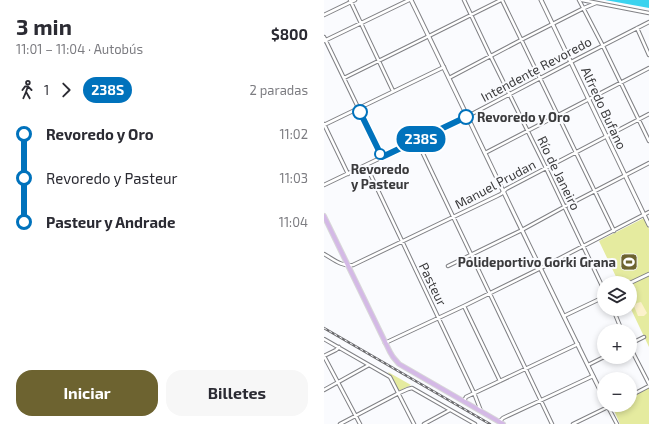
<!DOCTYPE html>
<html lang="es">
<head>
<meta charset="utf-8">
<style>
  :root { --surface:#fff; --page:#f7f7f7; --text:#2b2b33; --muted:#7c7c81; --accent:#6d6330 }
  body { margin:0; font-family:"Exo 2",sans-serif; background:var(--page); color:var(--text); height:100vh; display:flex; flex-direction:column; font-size:15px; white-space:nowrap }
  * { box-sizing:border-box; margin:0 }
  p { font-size:13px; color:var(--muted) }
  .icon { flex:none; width:22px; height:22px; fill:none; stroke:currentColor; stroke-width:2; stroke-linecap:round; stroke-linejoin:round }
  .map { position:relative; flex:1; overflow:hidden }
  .details { display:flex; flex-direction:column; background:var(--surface); width:324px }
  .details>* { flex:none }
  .badge { padding:0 8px; border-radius:13px; font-size:14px; line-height:26px }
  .buttons { position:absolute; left:273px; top:276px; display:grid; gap:8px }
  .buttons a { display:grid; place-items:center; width:40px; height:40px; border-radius:50%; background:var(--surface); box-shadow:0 2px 6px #0003; font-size:20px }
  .map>.badge { position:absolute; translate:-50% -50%; box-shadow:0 0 0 2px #fff }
  .legs { display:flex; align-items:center; gap:6px; height:44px; padding:0 16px; font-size:13px }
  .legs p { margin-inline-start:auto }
  .headline { display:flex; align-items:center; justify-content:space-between; height:68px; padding:0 16px }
  h1 { font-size:22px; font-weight:700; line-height:30px }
  .button { display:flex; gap:8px; margin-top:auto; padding:8px 16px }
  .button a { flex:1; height:46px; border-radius:16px; background:var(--accent); color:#fff; font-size:16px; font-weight:700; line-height:46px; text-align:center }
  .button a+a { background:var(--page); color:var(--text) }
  ul { padding:0 16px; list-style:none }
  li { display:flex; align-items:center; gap:14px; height:44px; font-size:15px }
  li i { display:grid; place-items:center; width:6px; height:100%; margin:0 5px; background:currentColor }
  li i::after { content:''; width:10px; height:10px; margin:-5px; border:3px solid; border-radius:50%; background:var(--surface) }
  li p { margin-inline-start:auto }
  li:first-child i { background:linear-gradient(#0000 50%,currentColor 0) }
  li:last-child i { background:linear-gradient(currentColor 50%,#0000 0) }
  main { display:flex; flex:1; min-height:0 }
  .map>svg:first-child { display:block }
  .green { fill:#e5eb9f }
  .sand { fill:#fcf2cc }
  .water { fill:#3bd3ef }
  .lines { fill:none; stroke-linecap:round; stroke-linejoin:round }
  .minor-casing { stroke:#808185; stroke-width:4.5 }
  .tertiary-casing { stroke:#808185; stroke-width:5 }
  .primary-casing { stroke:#d8d8d8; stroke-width:6 }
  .minor { stroke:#fff; stroke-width:2.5 }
  .tertiary { stroke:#fff; stroke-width:3 }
  .primary { stroke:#d4b9e6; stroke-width:4 }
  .rail-casing { stroke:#6b6b6e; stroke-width:2.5 }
  .rail { stroke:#fafbfe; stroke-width:1; stroke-dasharray:3; stroke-linecap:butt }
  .line-1-casing { stroke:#fff; stroke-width:9 }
  .line-1 { stroke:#0072bc; stroke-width:6 }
  .stop-1-dot { fill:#fff; stroke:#0072bc; stroke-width:2 }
  .labels { text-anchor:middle; stroke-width:4; stroke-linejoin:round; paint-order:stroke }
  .street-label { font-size:13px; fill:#3b3b3d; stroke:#fafbfe }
  .stop-label { font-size:13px; font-weight:bold; fill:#3b3b3d; stroke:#fafbfe; text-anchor:start }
  .poi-label { font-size:13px; font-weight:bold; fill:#3b3b3d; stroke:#fafbfe; text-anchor:end }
</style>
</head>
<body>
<main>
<section class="details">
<div class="headline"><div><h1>3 min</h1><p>11:01 – 11:04 · Autobús</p></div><b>$800</b></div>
<div class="legs"><svg class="icon" aria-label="walk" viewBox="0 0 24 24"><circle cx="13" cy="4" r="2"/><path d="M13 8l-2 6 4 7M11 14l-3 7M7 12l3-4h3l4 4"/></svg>1<svg class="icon" aria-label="forward" viewBox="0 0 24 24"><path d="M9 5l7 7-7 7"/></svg><b class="badge" style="background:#0072bc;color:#fff">238S</b><p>2 paradas</p></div>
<ul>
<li><i style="color:#0072bc"></i><b>Revoredo y Oro</b><p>11:02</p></li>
<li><i style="color:#0072bc"></i><span>Revoredo y Pasteur</span><p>11:03</p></li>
<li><i style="color:#0072bc"></i><b>Pasteur y Andrade</b><p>11:04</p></li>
</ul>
<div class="button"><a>Iniciar</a><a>Billetes</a></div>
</section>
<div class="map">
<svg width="325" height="424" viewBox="0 0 325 424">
  <rect width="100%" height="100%" fill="#fafbfe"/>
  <!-- green -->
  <path class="green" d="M320 218 325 229V347L306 307V283H295L275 241Z
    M64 372 87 385 75 391Z
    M325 387V424H296L288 406 306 405V396Z"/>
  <!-- sand -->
  <path class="sand" d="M317 302 323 313 320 316H314L310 306 313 303Z"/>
  <!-- water -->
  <path class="water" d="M281 0H325V8Z"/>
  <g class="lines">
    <!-- minor casing -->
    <g class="minor-casing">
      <path id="minor" d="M26 0 69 91
        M140 0 167 57 222 168 280 290
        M178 0 290 231
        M255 0 279 46 325 141
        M258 0 325 13
        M0 15 31 0
        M313 28 325 55
        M0 37 58 157
        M0 41 85 0
        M20 78 105 36 177 0
        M125 78 197 40 260 8 272 3
        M0 124 24 174
        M0 125 120 67
        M93 141 228 424
        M161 153 325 68
        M42 165 150 393 157 411
        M0 185 144 116 247 62 325 22
        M0 254C9 259 18 267 29 265L173 196 177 194 182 189 325 114
        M124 266 196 231 240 207 325 163
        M306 283 325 274
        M140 306 176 381
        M289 309 298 331
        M240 316 280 297
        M0 339 66 377 90 424
        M61 343 140 306 217 268 325 212
        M306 344 320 337
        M306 347 325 384
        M0 356 36 424
        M0 356 12 350 15 347
        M264 365 280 357
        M0 390 45 365
        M306 396 325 386
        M140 401 142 397 254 344
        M284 407 293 424
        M175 422 179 418 269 376
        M16 424 75 393 84 389 88 388 151 424
        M100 424 126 410
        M249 424 288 405"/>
    </g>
    <!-- tertiary casing -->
    <g class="tertiary-casing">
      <path id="tertiary" d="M87 0C152 133 214 266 280 398
        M217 0 325 225
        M283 405 284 407"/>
    </g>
    <!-- primary casing -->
    <g class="primary-casing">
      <path id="primary" d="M0 216 66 352 69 357 75 364 179 424"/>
    </g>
    <!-- minor -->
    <use href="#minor" class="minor"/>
    <!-- tertiary -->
    <use href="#tertiary" class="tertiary"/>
    <!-- primary -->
    <use href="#primary" class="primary"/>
    <!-- rail casing -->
    <g class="rail-casing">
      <path id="rail" d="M0 328 166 424"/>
    </g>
    <!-- rail -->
    <use href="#rail" class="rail"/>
  </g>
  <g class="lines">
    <!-- line-1 casing -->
    <g class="line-1-casing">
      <path id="line-1" d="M36 112 58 157 142 117"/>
    </g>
    <!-- line-1 -->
    <use href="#line-1" class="line-1"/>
  </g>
  <!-- icons -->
  <defs>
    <g id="stadium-square" transform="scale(0.9)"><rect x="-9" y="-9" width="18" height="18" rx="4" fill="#6d6330" stroke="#fafbfe"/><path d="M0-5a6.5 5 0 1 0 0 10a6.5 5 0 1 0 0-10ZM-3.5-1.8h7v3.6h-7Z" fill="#fff"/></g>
  </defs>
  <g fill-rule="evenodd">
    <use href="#stadium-square" x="305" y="262"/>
  </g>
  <!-- markers -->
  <g class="stop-1-dot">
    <circle cx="36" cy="112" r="7"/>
    <circle cx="142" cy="117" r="7"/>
    <circle cx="56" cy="154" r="5"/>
  </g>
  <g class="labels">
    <!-- street labels -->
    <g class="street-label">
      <text transform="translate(212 69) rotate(-28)" y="5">Intendente Revoredo</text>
      <text transform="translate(280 108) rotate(65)" y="5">Alfredo Bufano</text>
      <text transform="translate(235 173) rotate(64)" y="5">Río de Janeiro</text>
      <text transform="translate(171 184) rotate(-28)" y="5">Manuel Prudan</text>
      <text transform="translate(109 284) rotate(64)" y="5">Pasteur</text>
    </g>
    <!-- stop labels -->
    <g class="stop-label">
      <text x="153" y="122">Revoredo y Oro</text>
      <text x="56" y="174" text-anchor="middle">Revoredo<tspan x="56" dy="15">y Pasteur</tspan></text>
    </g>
    <!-- poi labels -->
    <g class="poi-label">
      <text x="292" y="267">Polideportivo Gorki Grana</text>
    </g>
  </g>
</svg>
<div class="buttons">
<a><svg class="icon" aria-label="layers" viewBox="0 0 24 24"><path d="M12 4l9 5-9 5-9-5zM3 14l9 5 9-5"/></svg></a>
<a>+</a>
<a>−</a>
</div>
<b class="badge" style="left:97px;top:139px;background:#0072bc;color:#fff">238S</b>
</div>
</main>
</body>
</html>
